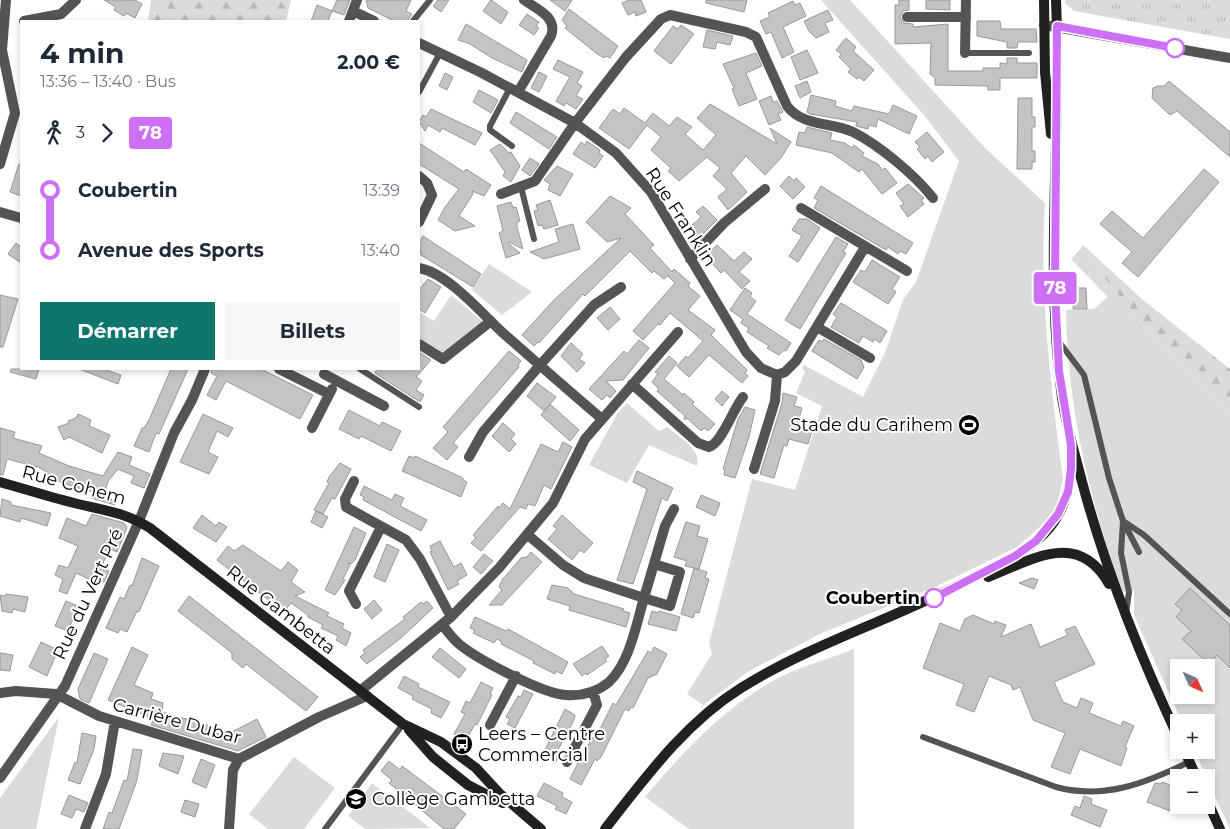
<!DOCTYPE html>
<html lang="fr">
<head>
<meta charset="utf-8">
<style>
  :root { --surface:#fff; --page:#f6f6f7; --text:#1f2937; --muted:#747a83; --accent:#0f766e }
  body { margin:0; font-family:Montserrat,sans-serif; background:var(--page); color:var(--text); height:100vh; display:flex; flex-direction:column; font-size:19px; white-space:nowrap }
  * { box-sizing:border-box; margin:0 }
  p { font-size:16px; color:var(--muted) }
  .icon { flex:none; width:28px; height:28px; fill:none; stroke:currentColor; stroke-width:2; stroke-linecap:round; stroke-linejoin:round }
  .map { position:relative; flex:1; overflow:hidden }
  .drawer { position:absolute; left:20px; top:20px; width:400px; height:350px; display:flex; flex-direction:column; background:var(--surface); border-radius:0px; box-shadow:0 2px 8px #0003 }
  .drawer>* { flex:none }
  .badge { padding:0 10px; border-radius:4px; font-size:18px; line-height:32px }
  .needle { width:32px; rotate:135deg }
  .fabs { position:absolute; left:1170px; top:659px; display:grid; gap:10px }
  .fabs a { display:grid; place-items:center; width:45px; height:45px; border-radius:0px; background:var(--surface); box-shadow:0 2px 8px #0003; font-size:25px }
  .map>.badge { position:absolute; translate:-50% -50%; box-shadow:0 0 0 2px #fff }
  .legs { display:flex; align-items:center; gap:8px; height:55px; padding:0 20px; font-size:16px }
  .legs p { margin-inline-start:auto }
  .head { display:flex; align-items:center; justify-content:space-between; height:85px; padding:0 20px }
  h1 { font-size:28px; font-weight:700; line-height:38px }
  .action { display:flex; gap:10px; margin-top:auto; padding:10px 20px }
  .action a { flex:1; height:58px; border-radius:0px; background:var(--accent); color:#fff; font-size:20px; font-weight:700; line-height:58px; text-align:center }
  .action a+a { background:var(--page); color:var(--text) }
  ul { padding:0 20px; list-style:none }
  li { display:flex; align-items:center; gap:18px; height:60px; font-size:19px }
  li i { display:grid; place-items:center; width:8px; height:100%; margin:0 6px; background:currentColor }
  li i::after { content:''; width:12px; height:12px; margin:-6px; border:4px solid; border-radius:50%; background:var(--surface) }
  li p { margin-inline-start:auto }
  li:first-child i { background:linear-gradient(#0000 50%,currentColor 0) }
  li:last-child i { background:linear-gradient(currentColor 50%,#0000 0) }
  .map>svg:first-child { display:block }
  .green { fill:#dbdbdb; fill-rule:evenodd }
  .forest { fill:url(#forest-firs) }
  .park { fill:url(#park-tufts) }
  .building { fill:#c4c4c4; stroke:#989898 }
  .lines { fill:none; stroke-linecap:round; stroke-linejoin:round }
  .lane { stroke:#545454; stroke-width:6 }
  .street { stroke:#545454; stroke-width:10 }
  .secondary { stroke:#212121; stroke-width:10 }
  .line-1-casing { stroke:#fff; stroke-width:11 }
  .line-1 { stroke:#ce70f6; stroke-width:8 }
  .stop-1-dot { fill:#fff; stroke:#ce70f6; stroke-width:2.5 }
  .labels { text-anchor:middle; stroke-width:4; stroke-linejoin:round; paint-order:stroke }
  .street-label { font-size:18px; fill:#000; stroke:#fff }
  .poi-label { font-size:18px; fill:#000; stroke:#fff; text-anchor:start }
  .stop-label { font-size:18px; font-weight:bold; fill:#000; stroke:#fff; text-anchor:end }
</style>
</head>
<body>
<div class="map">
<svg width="1230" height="829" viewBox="0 0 1230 829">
  <defs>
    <pattern id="forest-firs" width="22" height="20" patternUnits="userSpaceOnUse" patternTransform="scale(1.25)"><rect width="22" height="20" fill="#dbdbdb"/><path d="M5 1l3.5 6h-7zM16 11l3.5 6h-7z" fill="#bababa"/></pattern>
    <pattern id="park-tufts" width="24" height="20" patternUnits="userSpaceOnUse" patternTransform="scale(1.25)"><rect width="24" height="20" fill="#dbdbdb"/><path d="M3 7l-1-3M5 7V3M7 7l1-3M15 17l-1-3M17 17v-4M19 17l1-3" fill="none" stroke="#bababa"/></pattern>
  </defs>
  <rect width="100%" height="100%" fill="#fff"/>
  <!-- green -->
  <path class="green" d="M821 0H850L987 150 1045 203C1039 296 1051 387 1063 479L1058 500 1050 518 1017 547 935 587 822 633 749 671 703 705 687 694 712 654 709 643 752 479 795 490 822 406 796 393 805 372 802 368 804 365 863 397 885 353 903 300 916 282 959 161 924 115Z
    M1081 248 1145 328 1230 411V829L1194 750H1206V722H1182L1134 615V591L1122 592C1090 501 1067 407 1066 310L1094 309 1108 297 1071 259ZM1179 668H1206V695H1179Z
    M489 264 532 292 502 315 472 290Z
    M451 295 483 322 443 354 419 339V312L434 321Z
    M627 403 659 431 667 427C679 437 702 449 697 466L649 445 627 483 589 465 617 414Z
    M854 649V829H689L645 797C682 753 719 713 769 683 794 668 827 660 854 649Z
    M59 717 36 829H0V798Z
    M294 757 335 788 304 829H268L249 814Z
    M372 783 430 828 365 829 348 816Z"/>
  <!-- forest -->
  <path class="forest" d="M151 0H291L286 21H148Z
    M1083 245 1143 300 1230 369V411L1145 328 1081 248Z"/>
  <!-- park -->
  <path class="park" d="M1065 0H1230V39L1074 11 1065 3Z"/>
  <!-- building -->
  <path class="building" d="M104 0H135L142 4 135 18 126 13 124 16 114 10 116 7Z
    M337 0H350L344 15 332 11Z
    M366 0H411L406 11 412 14 407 21H394L368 8Z
    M438 0H449L441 12 433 6Z
    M491 0 508 12 501 24 483 11Z
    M550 0H572L565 11Z
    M629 0H641L646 12 636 16 635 12 628 15 622 3Z
    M706 0H747L744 12 706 3Z
    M899 0H909V10L903 11 900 17 904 23 913 24V27L948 24V71H983V68H1000V63L1007 64V58H1017V63H1037V78H1000V90H988V86L935 85V78L930 74 931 43 895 44V5H899Z
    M926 0H950V10L926 9Z
    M793 1 795 5 800 3 806 16 783 27 794 52 782 58 771 32 766 34 760 21 770 17 768 13Z
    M317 5 332 11 328 21H311Z
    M569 9 618 46 610 58 606 56 604 58 596 53 565 28 567 26 562 20Z
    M828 10 833 20 825 23 829 32 816 38 809 31 804 21Z
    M527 14 539 22 536 26 539 28 534 35 519 25Z
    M977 21H1000L1001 29H1036L1037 42H1018L1017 48H1007V42L977 36Z
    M466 24 527 60 522 72 492 58 470 44 458 40Z
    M681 25 694 34 671 64 654 51 673 26 678 29Z
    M707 30 733 36 730 45 717 42 715 49 703 47Z
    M846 38 856 47 853 51 874 70 864 81 859 77 857 79 848 72 851 69 839 57 841 54 836 50Z
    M807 50 818 73 800 80 791 57Z
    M756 53 762 66 746 73 757 99 739 106 732 89 734 88 723 64Z
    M558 60 583 72 577 83 582 86 576 96 583 99 576 109 566 103 564 106 556 101 570 77 553 69Z
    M539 72 547 76 539 92 531 88Z
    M445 73 453 77 447 90 439 86Z
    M807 81 811 92 800 98 795 86Z
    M1169 81 1230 132V157L1177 111 1170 115 1152 98 1153 88 1158 86H1164Z
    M479 90 498 100 491 113 473 102Z
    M811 95 836 101 835 106 852 111 854 106 889 114 893 105 917 116 909 134 878 119 876 127 869 125 868 129 856 126 857 122 810 114 807 112Z
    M771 96 773 102 777 101 783 112 778 114 781 120 769 125 759 101Z
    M1018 98H1032V117H1035V127H1032V151H1035V162H1032V169H1017Z
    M710 104 777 144 770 128 791 142 781 158 765 175 746 156 731 173 747 192 728 210 718 197 727 189 713 176 720 168 707 157 679 181 668 171 671 168 651 150 661 137 647 125 629 149 599 128 613 109 620 114 624 108 645 123 653 113 669 126 677 117 692 127 685 134 703 150 716 135 697 118Z
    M431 109 482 133 475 145 442 128 440 132 428 125 425 131 419 122 423 115 426 117Z
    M516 112 557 137 549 149 510 123Z
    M807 127 832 133 830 140 845 143 852 148 854 145 864 153 862 156 878 164 882 170 885 168 897 183 882 194 862 169 859 172 832 153 796 145 799 132 805 133Z
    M927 132 944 152 932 162 928 156 925 159 917 149 920 147 915 142Z
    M587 141 600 150 599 153 603 156 595 168 573 154 581 142 585 145Z
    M419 143 464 172 466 169 491 185 484 196 472 191 473 194 459 216 475 226 455 231 438 220 445 207 459 189 419 164Z
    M500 144 509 153 511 152 520 166 511 182 503 176 505 172 490 150Z
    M530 158 539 164 530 176 522 170Z
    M19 164H21V196L10 192Z
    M557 166 573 174 560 196 548 190 550 184 544 180Z
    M1204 169 1219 182 1138 277 1122 263 1132 252 1100 224 1112 211 1143 238Z
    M789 176 794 181 796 178 805 187 793 199 780 186Z
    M908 184 924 198 921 200 924 204 908 217 900 206 904 204 896 193Z
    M821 186 913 243 906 254 900 251 898 254 888 247 886 250 814 208 818 200 814 198Z
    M610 196 631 208 625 214 654 245 650 248 672 272 674 269 690 283 688 286 700 296 688 310 715 330 711 335 747 370 745 373 748 376 742 383 709 355 689 377 677 366 686 356 688 358 703 341 670 313 660 325 658 324 643 340 633 331 675 283 668 276 669 275 664 279 654 271 652 273 630 251 585 296 583 294 539 343 538 342 534 346 522 335 554 300 621 238 607 242 586 222Z
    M550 200 558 225 544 229 542 225 538 226 534 211 538 210 536 205Z
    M511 202 513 208 516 207 520 221 517 222V227L523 249 509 242 508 243 520 253 506 258 499 233 503 231 497 206Z
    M703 206 717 220 699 238 689 228 701 217 696 212Z
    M799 219H807L820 228 798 262 789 256 802 236 792 230Z
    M573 224 580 249 544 259 530 252 559 242 555 229Z
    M423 236 481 274 473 287 421 255 419 243Z
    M836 237 848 244 843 252 846 253 800 329 785 320Z
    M16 243 21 247V263L8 254Z
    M717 245 734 261 744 252 752 259 739 272 750 281 742 289 724 270 721 273 705 256Z
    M872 260 900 277 892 289 896 292 888 304 853 282 861 270 865 272Z
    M428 279 441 287 425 313 419 309V290Z
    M745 288 752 293 750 297 756 301 747 314 791 343 786 351 784 350 779 355 767 348 769 346 747 332 749 328 741 323 743 319 730 310Z
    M1073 288H1086L1087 309H1073Z
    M0 295 18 299 3 347H0Z
    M841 303 887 331 880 343 874 339 873 342 863 336 859 343 831 327 837 317 833 314Z
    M610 307 620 319 608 330 597 318Z
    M824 339 861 360 864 367 857 379 812 351 819 340 822 342Z
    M639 340 649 348 623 380 606 381 616 391 610 398 607 395 602 400 589 389 611 365 624 351 627 354Z
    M571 343 583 354 579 359 585 363 577 372 561 356Z
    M509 351 521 361 518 365 519 367 453 443 458 447 447 460 433 448 448 432 443 427Z
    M419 352 431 360 416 377 422 381 416 390 424 395 420 402 375 373 377 369H419Z
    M669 356 677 363 664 379 683 395 684 393 694 402 692 404 715 424 708 431 704 428 701 431 688 419H684L685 416 657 391 659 389 652 382 658 374 655 372Z
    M11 369H39L36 379 10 372Z
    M79 369H103L121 375 118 384Z
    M171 369H188L159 434 156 433 149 452 134 446 142 428H144L149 420Z
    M212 369H261L313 395 300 419 226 381 216 400 207 395 217 376 211 373Z
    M537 383 556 397 544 411 527 396Z
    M722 391 729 397 722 406 715 399Z
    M783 393 797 397 794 406 802 408 797 426 812 431 808 444 789 439 787 446 784 445 774 478 760 474 782 403Z
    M550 404 579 430 570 441 541 415Z
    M745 407 755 410 749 437 735 478 724 475 725 469H723L738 419Z
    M349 410 380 426 382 422 401 431 391 451 361 436 359 439 339 429Z
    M78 414 91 420 89 426 110 435 102 453 69 437 64 440 58 427 69 423 68 421 76 418Z
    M203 414 233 428 228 437 217 431 208 452 218 457 209 474 180 462Z
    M503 423 515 434 511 439 516 444 509 452 492 436Z
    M0 428 15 432 13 438 42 446 39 453 69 466 103 476 118 452 132 457 129 465 150 474 144 488 131 483 134 476 118 469 108 481 104 495 110 497 115 505 91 498 93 492 62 483 47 475 48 473 38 467 7 459 3 475H0Z
    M563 442 572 447 551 489 544 485 535 506 528 504 526 509 520 507 481 551 471 543 476 538 473 535 498 506 499 508 503 503 510 509 541 444 558 452Z
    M409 456 414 458 415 456 463 478V480L467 482 461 497 402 471Z
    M340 463 351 469 335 499 332 498 323 514 314 510 329 483 327 482 329 477Z
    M637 471 673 488 667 501 662 498 633 584 617 580 647 489 633 482Z
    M364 486 392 500 395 494 404 498 400 506 427 520 421 531 363 500 364 497 360 495Z
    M701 495 720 503 715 516 696 507Z
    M2 499 11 502V505L51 513 47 526 21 518 20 522 0 516Z
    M316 511 328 517 322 528 311 522Z
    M92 514 124 523 127 528 117 552 109 549 101 568 109 571 104 582 94 578 93 581 76 573 67 594 59 591 63 579 55 575 59 565 68 568 78 546 59 538 67 518 86 526Z
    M202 515 216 526 219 522 227 527 216 542 193 528Z
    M562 515 593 543 584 553 580 550 572 560 548 539 557 529 553 526Z
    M686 522 700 526 697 536 708 539 699 569 685 566 687 561 674 557Z
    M354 527 366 533 355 560 351 564 348 563 350 565 343 579 345 580 335 595 325 590Z
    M440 541 454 567 461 563 467 575 457 581 459 584 448 590 430 552 432 551 430 546Z
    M387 544 399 550 385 582 374 577Z
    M243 545 281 571 288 562 298 570 291 582 305 592 295 596 329 613 327 616 344 624 342 628 351 633 346 646 336 640 338 636 321 628 323 625 308 617V615L291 603 284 612 217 560 228 546 234 551Z
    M531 552 542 562 502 605H489L502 590 499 587 502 580 521 558 527 557Z
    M484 554 493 561 481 574 473 567Z
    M142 558 159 566 139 612 137 611 127 632 120 629 118 633 106 628 120 597 124 599 130 585 132 586Z
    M694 568 707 572 705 578 709 579 699 613 695 612 693 618 681 614Z
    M1032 578 1038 580 1034 589 1019 583Z
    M552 585 568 588 574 594 624 609 623 611 630 613 626 627 569 610 570 606 547 599Z
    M1190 588 1230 625V668L1217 655 1209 664 1182 639 1191 631 1176 617 1182 610 1175 604Z
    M6 594 28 597 25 612 13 609 12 613 2 611 0 595 5 596Z
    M189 596 318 697 306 711 246 664 243 668 232 659V653L178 611Z
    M374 600 382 610 372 619 364 609Z
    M66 601 78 606 68 631 55 626Z
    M427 601 433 608 401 638 367 664 360 657 365 653 363 650 405 619 403 617 421 602 423 604Z
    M652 611 658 613 659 611 680 617 676 631 648 624Z
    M973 615 994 624 995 621 1006 625 1001 637 1031 624 1040 647 1068 635 1065 630 1075 626 1095 664 1054 682 1063 702 1077 708 1081 698 1093 703 1089 713 1121 726 1123 721 1134 726 1125 747 1127 748 1121 766 1080 749 1070 774 1051 767 1065 733 1033 720 1020 687 1013 690 1011 685 989 676 974 712 956 705 964 684 923 668 940 623 960 631 965 619Z
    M475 617 506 631 508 629 568 662 562 674 556 671 555 674 533 663 534 661 501 644 502 642 497 639 494 643 473 633 475 630 470 628Z
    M41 642 58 650 47 676 29 667Z
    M602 646 609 656 605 659 607 661 587 675 586 673 582 676 573 664Z
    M132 647 148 655 134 685 153 693 151 699 163 703 162 712 214 727 212 732 224 736 257 719 266 737 238 751 151 725 154 719 108 700Z
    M654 647 667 654 657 674 648 678 633 708 631 707 629 711 625 709 601 757 597 761 595 759 581 785 570 779 583 753 595 734 597 735 613 703 616 705 648 651 651 653Z
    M440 648 466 669 459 678 432 657Z
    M0 653 13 655 10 671 0 670Z
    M94 653 108 659 89 703 80 699 78 689Z
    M404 676 419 684 418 687 450 702 441 718 431 713 432 709 412 699 413 696 398 688Z
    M481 682 493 688 490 694 492 695 477 725 475 724 466 740 454 734 465 714 461 712 466 701 470 703Z
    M524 690 533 694 515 728 507 724 510 719 506 717 518 696 521 697Z
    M565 709 575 715 574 720 558 750 561 752 555 763 542 756Z
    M82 733 96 736 94 749 80 784 68 780 75 762 77 763Z
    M133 749 142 750 137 780 128 805 119 829H103L109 812 112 813 124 780 127 781Z
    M163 753 184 756 178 774 159 766Z
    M201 759 215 765 206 788 192 782Z
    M389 761 400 770 402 766 466 814 454 829H444L389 783 392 780 381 771Z
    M1162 782 1179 788 1170 811 1147 802 1155 783 1161 784Z
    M544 783 563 793 562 797 572 802 566 814 555 809 557 806 537 796Z
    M69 795 88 803 84 812 76 809 72 818 61 814Z
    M1084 796 1092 799 1091 804 1107 810 1100 827 1071 815 1075 806 1080 808Z
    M185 800 199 804 195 817 181 812Z"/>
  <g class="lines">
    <!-- lane -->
    <path class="lane" d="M413 21 430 0
      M965 53H1029
      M510 88 490 126V130L512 146
      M419 92 440 53
      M521 187 534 239
      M1057 339 1084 375 1109 478 1123 521 1121 553 1129 592 1126 614
      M360 369 419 407
      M1139 552 1123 521 1144 535 1230 614
      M923 737 1056 787C1104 800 1146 783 1189 762
      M325 829 403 724"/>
    <!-- street -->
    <path class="street" d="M353 11 374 21
      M907 17H966
      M24 21 61 14 76 0
      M349 21 357 0
      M1044 25 1230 58
      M419 43 480 72 575 123 616 153 651 192 746 352 761 368 777 375
      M965 53 966 0
      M518 92 551 36C558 17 537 9 524 0
      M0 164 15 113 2 50 6 0
      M419 176 427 183 432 195 419 222
      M501 194 535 181 575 123 626 57 661 19 670 15 746 32 756 37 787 106C803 127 832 122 853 132 879 145 915 175 933 198
      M801 208 907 271
      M0 212 21 218
      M690 259 724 223 765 189
      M419 268C448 273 482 314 503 333 536 362 569 391 602 419
      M817 327 870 358
      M419 344 443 359 491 321
      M279 369 329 394
      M324 374 384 406
      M777 375 785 372 796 361 865 247
      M632 384 698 443 709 447C722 443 733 409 743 397
      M312 428 332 389
      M469 457 483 432 540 365 594 305 621 287
      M754 469 775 401 777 375
      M354 481 345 499 346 507 406 540 420 559 451 617
      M528 535 563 565 584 578 644 598 665 526 674 509
      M356 604 349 591 381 527
      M442 624C447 631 452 638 459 644 477 659 543 694 566 695 581 696 597 692 609 682 630 662 636 625 644 598L670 606 680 572 654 564
      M360 691 451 617 499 568 553 503 585 439 678 332
      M0 693 16 691 56 694 99 716 239 759 319 717 367 696
      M490 725 516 676
      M567 762 597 705 593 691
      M0 778 65 686 139 521 174 433 192 400 205 369
      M85 829 106 774 115 721
      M229 829 233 770 239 759"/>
    <!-- secondary -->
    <path class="secondary" d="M1044 0 1045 72 1051 134
      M1056 0C1062 132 1044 265 1062 397 1066 425 1074 451 1081 478 1105 569 1139 654 1179 739
      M0 482C25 489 49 497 74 503 103 510 124 512 150 528L403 724 441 742 476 768 499 793 541 829
      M988 577C1032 560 1078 529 1109 584
      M409 730 433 757 468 785 503 803
      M1184 750 1197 778
      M1206 798 1220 829
      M605 829C645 778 685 723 741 688 814 642 904 616 980 574 1002 563 1026 552 1044 534 1064 514 1072 485 1071 458"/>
  </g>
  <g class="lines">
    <!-- line-1 casing -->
    <g class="line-1-casing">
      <path id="line-1" d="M934 598 1015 556 1036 541 1058 514 1068 492 1071 469V445L1059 371 1055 291 1057 26 1175 48"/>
    </g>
    <!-- line-1 -->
    <use href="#line-1" class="line-1"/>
  </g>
  <!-- icons -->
  <defs>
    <g id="stadium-disc" transform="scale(1.125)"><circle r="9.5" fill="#000" stroke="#fff"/><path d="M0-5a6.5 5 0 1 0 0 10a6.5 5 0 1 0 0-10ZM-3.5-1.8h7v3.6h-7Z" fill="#fff"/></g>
    <g id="bus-disc" transform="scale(1.125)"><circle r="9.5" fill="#000" stroke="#fff"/><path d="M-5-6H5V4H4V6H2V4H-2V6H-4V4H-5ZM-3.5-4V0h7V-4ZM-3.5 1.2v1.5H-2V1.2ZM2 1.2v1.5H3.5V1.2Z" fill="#fff"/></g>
    <g id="school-disc" transform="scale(1.125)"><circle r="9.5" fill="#000" stroke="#fff"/><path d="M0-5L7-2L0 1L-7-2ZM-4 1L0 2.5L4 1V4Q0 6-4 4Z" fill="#fff"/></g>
  </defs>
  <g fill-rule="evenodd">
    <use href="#stadium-disc" x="969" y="425"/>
    <use href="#bus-disc" x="462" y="744"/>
    <use href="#school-disc" x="356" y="799"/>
  </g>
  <!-- markers -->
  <g class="stop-1-dot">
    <circle cx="1175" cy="48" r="9"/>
    <circle cx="934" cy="598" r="9"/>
  </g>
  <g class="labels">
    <!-- street labels -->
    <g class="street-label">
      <text transform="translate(681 217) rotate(57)" y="6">Rue Franklin</text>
      <text transform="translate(74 485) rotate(15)" y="6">Rue Cohem</text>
      <text transform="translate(88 594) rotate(-65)" y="6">Rue du Vert Pré</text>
      <text transform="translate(281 610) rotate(38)" y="6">Rue Gambetta</text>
      <text transform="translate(177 721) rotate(15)" y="6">Carrière Dubar</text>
    </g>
    <!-- poi labels -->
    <g class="poi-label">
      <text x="953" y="431" text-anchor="end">Stade du Carihem</text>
      <text x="478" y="740">Leers – Centre<tspan x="478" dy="21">Commercial</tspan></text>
      <text x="372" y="805">Collège Gambetta</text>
    </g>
    <!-- stop labels -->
    <g class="stop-label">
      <text x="920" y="604">Coubertin</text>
    </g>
  </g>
</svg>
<div class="fabs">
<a><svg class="needle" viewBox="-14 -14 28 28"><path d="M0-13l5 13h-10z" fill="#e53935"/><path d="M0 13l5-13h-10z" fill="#747a83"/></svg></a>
<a>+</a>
<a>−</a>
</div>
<b class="badge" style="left:1055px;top:288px;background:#ce70f6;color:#fff">78</b>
<section class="drawer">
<div class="head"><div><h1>4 min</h1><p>13:36 – 13:40 · Bus</p></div><b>2.00 €</b></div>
<div class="legs"><svg class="icon" aria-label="walk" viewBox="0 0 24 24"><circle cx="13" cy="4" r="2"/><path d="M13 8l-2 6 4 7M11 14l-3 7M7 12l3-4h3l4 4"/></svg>3<svg class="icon" aria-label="forward" viewBox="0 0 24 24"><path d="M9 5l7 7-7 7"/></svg><b class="badge" style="background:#ce70f6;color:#fff">78</b></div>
<ul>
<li><i style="color:#ce70f6"></i><b>Coubertin</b><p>13:39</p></li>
<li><i style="color:#ce70f6"></i><b>Avenue des Sports</b><p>13:40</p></li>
</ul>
<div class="action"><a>Démarrer</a><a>Billets</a></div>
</section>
</div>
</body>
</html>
